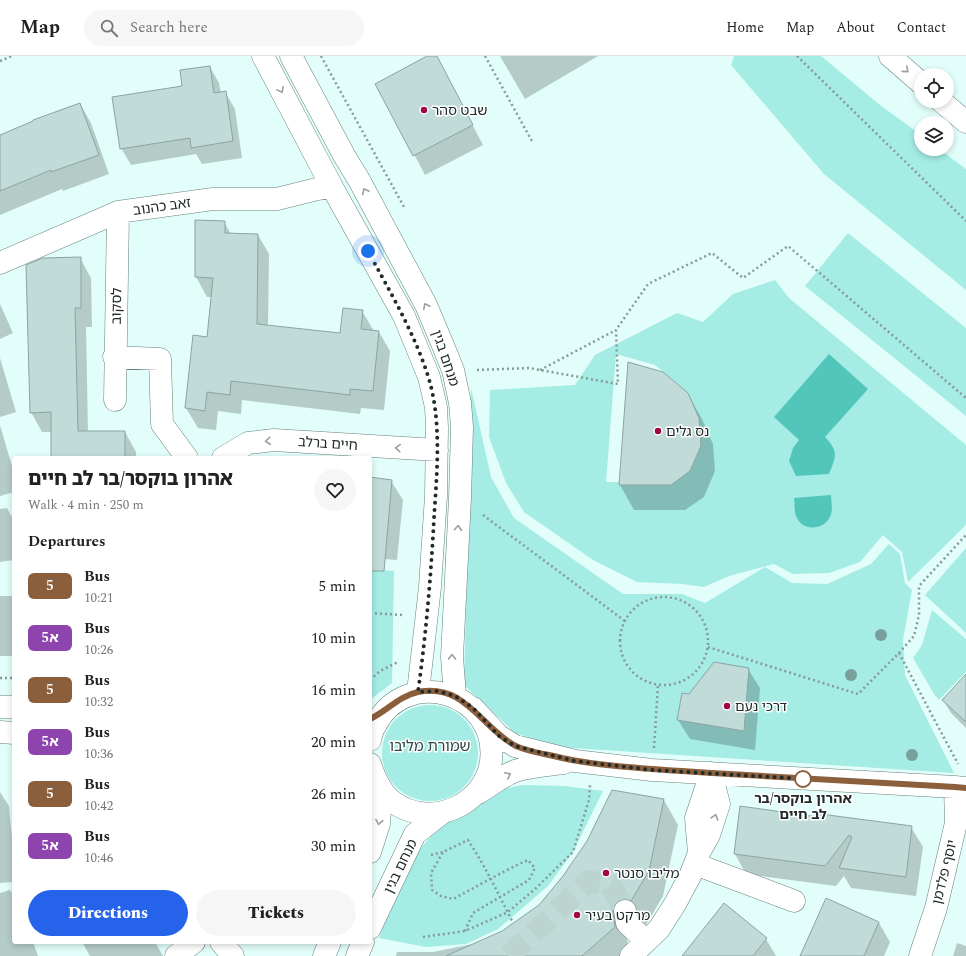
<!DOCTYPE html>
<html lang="en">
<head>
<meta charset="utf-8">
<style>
  :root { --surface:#fff; --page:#f6f6f6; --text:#222; --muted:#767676; --line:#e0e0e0; --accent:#2563eb }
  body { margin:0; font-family:Spectral,"Noto Sans Hebrew",serif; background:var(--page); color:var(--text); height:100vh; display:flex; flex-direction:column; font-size:15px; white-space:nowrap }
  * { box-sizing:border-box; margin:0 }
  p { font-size:13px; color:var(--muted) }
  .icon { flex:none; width:22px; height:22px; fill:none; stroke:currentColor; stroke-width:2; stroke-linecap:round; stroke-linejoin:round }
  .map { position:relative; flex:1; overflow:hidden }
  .details { position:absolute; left:12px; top:400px; width:360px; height:488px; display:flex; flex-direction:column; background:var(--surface); border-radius:4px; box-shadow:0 2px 6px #0003 }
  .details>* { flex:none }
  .badge { padding:0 8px; border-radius:6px; font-size:14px; line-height:26px }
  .tools { position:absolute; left:914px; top:12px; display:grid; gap:8px }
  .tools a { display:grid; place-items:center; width:40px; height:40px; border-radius:50%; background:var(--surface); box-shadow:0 2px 6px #0003; font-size:20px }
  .you { position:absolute; width:20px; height:20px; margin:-10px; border:3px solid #fff; border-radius:50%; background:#1a73e8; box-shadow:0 0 0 6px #1a73e833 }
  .map>.badge { position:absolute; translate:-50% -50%; box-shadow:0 0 0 2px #fff }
  h2 { padding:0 16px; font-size:15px; line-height:36px }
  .round { display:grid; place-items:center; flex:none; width:42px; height:42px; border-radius:21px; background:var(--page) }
  .overview { display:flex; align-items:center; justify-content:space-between; height:68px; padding:0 16px }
  h1 { font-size:19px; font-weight:800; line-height:30px }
  .primary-button { display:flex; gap:8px; margin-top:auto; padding:8px 16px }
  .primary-button a { flex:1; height:46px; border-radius:24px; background:var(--accent); color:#fff; font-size:16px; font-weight:800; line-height:46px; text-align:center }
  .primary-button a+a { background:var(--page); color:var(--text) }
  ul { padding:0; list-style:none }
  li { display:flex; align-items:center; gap:12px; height:52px; padding:0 16px }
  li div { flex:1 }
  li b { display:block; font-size:15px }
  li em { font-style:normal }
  li .badge { min-width:44px; font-weight:700; text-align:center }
  header { display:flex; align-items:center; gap:24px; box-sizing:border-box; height:56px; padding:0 20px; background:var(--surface); border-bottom:1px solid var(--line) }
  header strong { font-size:19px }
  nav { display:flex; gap:22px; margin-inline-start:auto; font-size:14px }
  .search { width:280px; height:36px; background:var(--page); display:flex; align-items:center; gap:10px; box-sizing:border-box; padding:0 14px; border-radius:22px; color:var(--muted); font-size:15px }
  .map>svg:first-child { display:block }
  .green { fill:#a4ece4; fill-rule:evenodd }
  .water { fill:#53c6bc }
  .shadow { fill:#0003 }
  .building { fill:#c0dbd8; stroke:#8aa5a1 }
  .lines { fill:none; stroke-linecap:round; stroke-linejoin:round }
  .minor-tunnel { stroke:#bbd4d0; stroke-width:22; stroke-dasharray:22 11; stroke-linecap:butt }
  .minor-casing { stroke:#66807d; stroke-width:23 }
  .major-casing { stroke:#66807d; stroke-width:23 }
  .path { stroke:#869a97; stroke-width:2.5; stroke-dasharray:2 3; stroke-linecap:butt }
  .minor { stroke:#fff; stroke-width:22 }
  .major { stroke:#fff; stroke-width:22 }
  .tree { fill:#789f9b }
  .oneway { stroke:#9b9f9f }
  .line-casing { stroke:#fff; stroke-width:9 }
  .line { stroke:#8b5e3c; stroke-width:6 }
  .walk { stroke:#202a29; stroke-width:4; stroke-dasharray:0 7.2 }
  .poi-dot { fill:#a10745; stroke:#fff; stroke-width:1.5 }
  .stop-dot { fill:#fff; stroke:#8b5e3c; stroke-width:2 }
  .labels { text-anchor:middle; stroke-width:3; stroke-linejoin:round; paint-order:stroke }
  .poi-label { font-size:14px; fill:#202a29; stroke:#fff; text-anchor:start }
  .street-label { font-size:14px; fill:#202a29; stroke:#fff }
  .stop-label { font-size:14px; font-weight:bold; fill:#202a29; stroke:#fff }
  .neighbourhood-label { font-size:15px; fill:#304845; stroke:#fff }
</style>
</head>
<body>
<header>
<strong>Map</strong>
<div class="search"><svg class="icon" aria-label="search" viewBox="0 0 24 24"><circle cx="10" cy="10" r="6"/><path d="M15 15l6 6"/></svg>Search here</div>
<nav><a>Home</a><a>Map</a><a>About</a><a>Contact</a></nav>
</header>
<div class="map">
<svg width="966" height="900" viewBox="0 0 966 900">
  <rect width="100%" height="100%" fill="#e2fefa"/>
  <!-- green -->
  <path class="green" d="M734 0H821L880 49 921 79V93H939L966 113V234L824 118 731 9Z
    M848 177 966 272V360L805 230Z
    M775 224 789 242 966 389V469L908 526 902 496 883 479 860 506 829 517 793 518 774 508 729 520 704 531 682 528 637 526 593 504 524 456 506 427 489 381 490 334 575 329 595 299 677 257 703 266 733 238ZM616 298 655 309 680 330 691 356 662 426H606Z
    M471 332 491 421 514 462 623 538H682L705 547 765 511 792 527 827 528 871 508 889 488 900 498 905 527 912 534 903 584 905 619 954 717 557 691 515 677 464 629Z
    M966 492V577L925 539Z
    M370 513 394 515 392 627 370 644Z
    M932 554 966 583V616L939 644 934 638 913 602 922 589Z
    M382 697a48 48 0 1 1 96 0a48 48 0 1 1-96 0Z
    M522 729 565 730 603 735 573 796 548 830 498 873 466 888 426 891 379 882 403 818 421 792 437 773 499 734Z"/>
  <!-- water -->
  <path class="water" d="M829 298 868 333 825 381C839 396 836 400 829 418L796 420 789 405 793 392 799 384 774 361Z
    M831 439C831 445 833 452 831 458 827 474 802 477 796 460 794 455 795 448 794 442Z"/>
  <!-- shadow -->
  <path class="shadow" d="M429 0H436L483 89 425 119 377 28Z
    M500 0H598L525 43Z
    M210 11 219 27 221 37 225 36 235 53 242 102 202 108 196 98 131 109 121 92Z
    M80 48 91 67 109 118 63 135 62 133 0 159V80Z
    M196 165 224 166 231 178 258 179 269 198 268 270 341 279 362 255 374 275 379 276 390 295 384 354 361 352 360 358 242 344 241 358 218 355 216 374 198 372 186 352 194 280 208 282 212 241H207L196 221Z
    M80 202 91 222 92 271H86L88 376H125L136 396V402H52V376H42L31 356Z
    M0 248 13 277 0 283Z
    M0 302 16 356 0 361Z
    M687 337 702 363 713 388 715 415 704 441 685 454H634L620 429Z
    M0 369 14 417V436L0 440Z
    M370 423 391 425 403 444 397 504 370 502Z
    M7 452 14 465V504L0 506V453Z
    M0 540H14V600H0Z
    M748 613 760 632 755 694 690 683 678 664 690 639Z
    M966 620V672L951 657 943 644Z
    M613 735 664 744 678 769 663 840 646 869 637 868 628 876 627 883 629 896 625 900H396L397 896H433L478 887 503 876 540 849 563 820 588 785Z
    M0 736 9 750 14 805V826L0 827Z
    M741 751 816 761 815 759 911 771 923 791 916 840 851 832 844 820 836 830 746 818 735 798Z
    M10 834 14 840V886H33L38 900H0V837Z
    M826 843 879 867 890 886 884 900H801Z
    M724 849 766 883 776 900H683Z
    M82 886H155L163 900H90Z
    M957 887 966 890V900H953Z"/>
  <!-- building -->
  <path class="building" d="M427 0H437L473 69 413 100 375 28Z
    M210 10 214 37 226 35 233 85 191 92 190 82 120 93 112 41 182 30 180 14Z
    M80 47 99 99 51 116V114L0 135V79L33 65V64Z
    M195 164 225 165V177L258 178 257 268 340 277 343 252 363 254 361 273 379 275 373 335 350 333V339L231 325 230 339 207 336 205 355 185 352 193 279 207 281 213 222 195 221Z
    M81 201V252H75L78 375H125V402H51V356L30 357 26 209 43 202Z
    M628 306 663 316 688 337 699 362 701 390 690 415 671 429H619Z
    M370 421 392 424 384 515H370Z
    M714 606 749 612 744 675 677 664 682 637 689 638Z
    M966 618V666L942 644Z
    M612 734 664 743 649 815 631 845 623 843 617 845 613 850V857L615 871 582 900H446L502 875 539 849 563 820 587 785Z
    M740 750 818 761 813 757 912 770 906 821 839 812 852 781 849 779 825 810 734 798Z
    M826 842 879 866 864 900H800Z
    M724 847 767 882 753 900H682Z"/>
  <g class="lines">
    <!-- minor-tunnel -->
    <path class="minor-tunnel" d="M509 900 589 825 611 830 625 855"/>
    <!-- minor casing -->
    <g class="minor-casing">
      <path id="minor" d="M263 0 332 131 404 260 429 321 436 351 437 372 436 440 430 531 418 636
        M291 0 345 101 359 124 426 249 442 287 453 314 460 347 462 371 460 442 452 601 455 640
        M0 207 118 156 213 143H277L317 133 332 131
        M114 301 160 303 162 368 187 402
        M115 344 118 156
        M223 402 248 387 274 384 437 394
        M0 651H14
        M473 652 499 680 515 690 575 705 652 714 955 731 966 732
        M0 676 14 677
        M370 684C371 680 372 674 375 670 406 608 499 637 491 705 485 750 430 773 393 746 381 737 375 723 370 708
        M478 737C490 730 502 720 515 715 530 710 548 709 564 707
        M370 796 379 768 381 734
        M699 797 696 762 711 717
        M695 808 794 845
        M625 855 627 867 646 885
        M370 872 412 784 415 778 442 757
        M221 886 233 900
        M176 900 194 886
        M324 900 330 886
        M357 900 363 886
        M631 900 659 873 675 848 690 820 699 797 709 779 719 748 711 717
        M920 900 936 852 956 767 955 731"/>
    </g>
    <!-- major casing -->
    <g class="major-casing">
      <path id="major" d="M890 0 921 27
        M941 45 966 66"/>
    </g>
    <!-- path -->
    <path class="path" d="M321 0 404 151
      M485 0 533 87
      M797 0 966 165
      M0 5 12 0
      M477 314 529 312 618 328 616 274 648 228 712 197 743 222 788 190 966 342
      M540 314 616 274
      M483 459 625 565
      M620 585a44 44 0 1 1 88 0a44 44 0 1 1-88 0Z
      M370 557 403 559
      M708 591 858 638 899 597 914 580 919 559V530L966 479
      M899 597 958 708
      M0 622H14
      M370 624 380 615 398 606
      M654 692 658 629
      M431 799 443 796
      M465 875 473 857 529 824 535 812 528 804C503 815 478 830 453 843L441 840 432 834 431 817 443 796 468 784C485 810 499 839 513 867
      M423 881 465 875 508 856 535 833 573 796 589 744 590 729"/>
    <!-- minor -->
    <use href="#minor" class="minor"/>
    <!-- major -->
    <use href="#major" class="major"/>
  </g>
  <!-- trees -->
  <g class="tree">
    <circle cx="881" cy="579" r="6"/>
    <circle cx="851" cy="619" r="6"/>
    <circle cx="912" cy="699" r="6"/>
  </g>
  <!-- one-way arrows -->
  <defs><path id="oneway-chevron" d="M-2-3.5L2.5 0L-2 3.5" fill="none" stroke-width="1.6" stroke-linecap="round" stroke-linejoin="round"/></defs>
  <g class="oneway">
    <use href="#oneway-chevron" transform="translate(906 14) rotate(41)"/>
    <use href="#oneway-chevron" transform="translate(281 34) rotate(62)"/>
    <use href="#oneway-chevron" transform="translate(365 135) rotate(-117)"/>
    <use href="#oneway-chevron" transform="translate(426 250) rotate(-116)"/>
    <use href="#oneway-chevron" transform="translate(268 385) rotate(174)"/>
    <use href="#oneway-chevron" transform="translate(398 392) rotate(-176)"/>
    <use href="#oneway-chevron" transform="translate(458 472) rotate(-86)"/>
    <use href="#oneway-chevron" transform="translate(452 601) rotate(-91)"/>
    <use href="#oneway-chevron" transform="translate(508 719) rotate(-27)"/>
    <use href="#oneway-chevron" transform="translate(715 761) rotate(-73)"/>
    <use href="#oneway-chevron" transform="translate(379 766) rotate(100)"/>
  </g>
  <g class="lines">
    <!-- line casing -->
    <g class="line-casing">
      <path id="line" d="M370 663C387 655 399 640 418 636 465 627 480 670 514 689 524 695 546 698 558 701 577 706 597 708 616 710 648 713 680 715 712 717 793 722 874 727 955 731L966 732"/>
    </g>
    <!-- line -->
    <use href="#line" class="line"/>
    <!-- walk -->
    <path class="walk" d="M368 195C390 236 414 276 428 320 442 364 437 416 434 462 431 520 426 578 418 636L437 635 455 640 473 652 499 680 515 690 575 705 652 714 806 723H803"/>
  </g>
  <!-- markers -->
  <g class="poi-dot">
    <circle cx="424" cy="54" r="4"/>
    <circle cx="658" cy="375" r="4"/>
    <circle cx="727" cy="650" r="4"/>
    <circle cx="606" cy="817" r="4"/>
    <circle cx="577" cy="859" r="4"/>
  </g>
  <circle class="stop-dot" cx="803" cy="723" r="8"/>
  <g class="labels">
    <!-- poi labels -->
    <g class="poi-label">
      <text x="432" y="59">שבט סהר</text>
      <text x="666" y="380">נס גלים</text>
      <text x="735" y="655">דרכי נעם</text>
      <text x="614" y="822">מליבו סנטר</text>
      <text x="585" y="864">מרקט בעיר</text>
    </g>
    <!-- street labels -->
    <g class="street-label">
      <text transform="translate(162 150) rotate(-8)" y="5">זאב כהנוב</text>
      <text transform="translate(116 250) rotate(-89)" y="5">לסקוב</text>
      <text transform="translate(446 302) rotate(71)" y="5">מנחם בגין</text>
      <text transform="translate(328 387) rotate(4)" y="5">חיים ברלב</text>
      <text transform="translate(400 810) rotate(-64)" y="5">מנחם בגין</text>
      <text transform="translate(944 816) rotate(-76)" y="5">יוסף פלדמן</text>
    </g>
    <!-- stop labels -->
    <g class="stop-label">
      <text x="803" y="747">אהרון בוקסר/בר<tspan x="803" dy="16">לב חיים</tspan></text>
    </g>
    <!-- neighbourhood labels -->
    <g class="neighbourhood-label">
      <text x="430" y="695">שמורת מליבו</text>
    </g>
  </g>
</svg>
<div class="tools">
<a><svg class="icon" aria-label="locate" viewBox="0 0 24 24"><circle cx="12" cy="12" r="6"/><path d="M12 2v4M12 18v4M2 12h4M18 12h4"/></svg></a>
<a><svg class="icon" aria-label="layers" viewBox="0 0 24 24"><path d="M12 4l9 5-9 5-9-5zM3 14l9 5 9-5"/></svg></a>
</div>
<div class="you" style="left:368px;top:195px"></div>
<section class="details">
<div class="overview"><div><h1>אהרון בוקסר/בר לב חיים</h1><p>Walk · 4 min · 250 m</p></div><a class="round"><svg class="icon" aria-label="heart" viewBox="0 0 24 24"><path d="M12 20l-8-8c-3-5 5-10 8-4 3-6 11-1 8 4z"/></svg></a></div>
<h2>Departures</h2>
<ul>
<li><span class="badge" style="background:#8b5e3c;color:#fff">5</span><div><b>Bus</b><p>10:21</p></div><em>5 min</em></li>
<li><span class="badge" style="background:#8e44ad;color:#fff">5א</span><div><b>Bus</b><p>10:26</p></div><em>10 min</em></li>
<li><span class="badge" style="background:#8b5e3c;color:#fff">5</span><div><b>Bus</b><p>10:32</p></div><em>16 min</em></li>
<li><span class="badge" style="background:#8e44ad;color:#fff">5א</span><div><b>Bus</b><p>10:36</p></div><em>20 min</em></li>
<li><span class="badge" style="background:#8b5e3c;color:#fff">5</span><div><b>Bus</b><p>10:42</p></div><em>26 min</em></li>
<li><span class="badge" style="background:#8e44ad;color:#fff">5א</span><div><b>Bus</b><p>10:46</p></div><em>30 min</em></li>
</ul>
<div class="primary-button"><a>Directions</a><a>Tickets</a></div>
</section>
</div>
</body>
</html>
